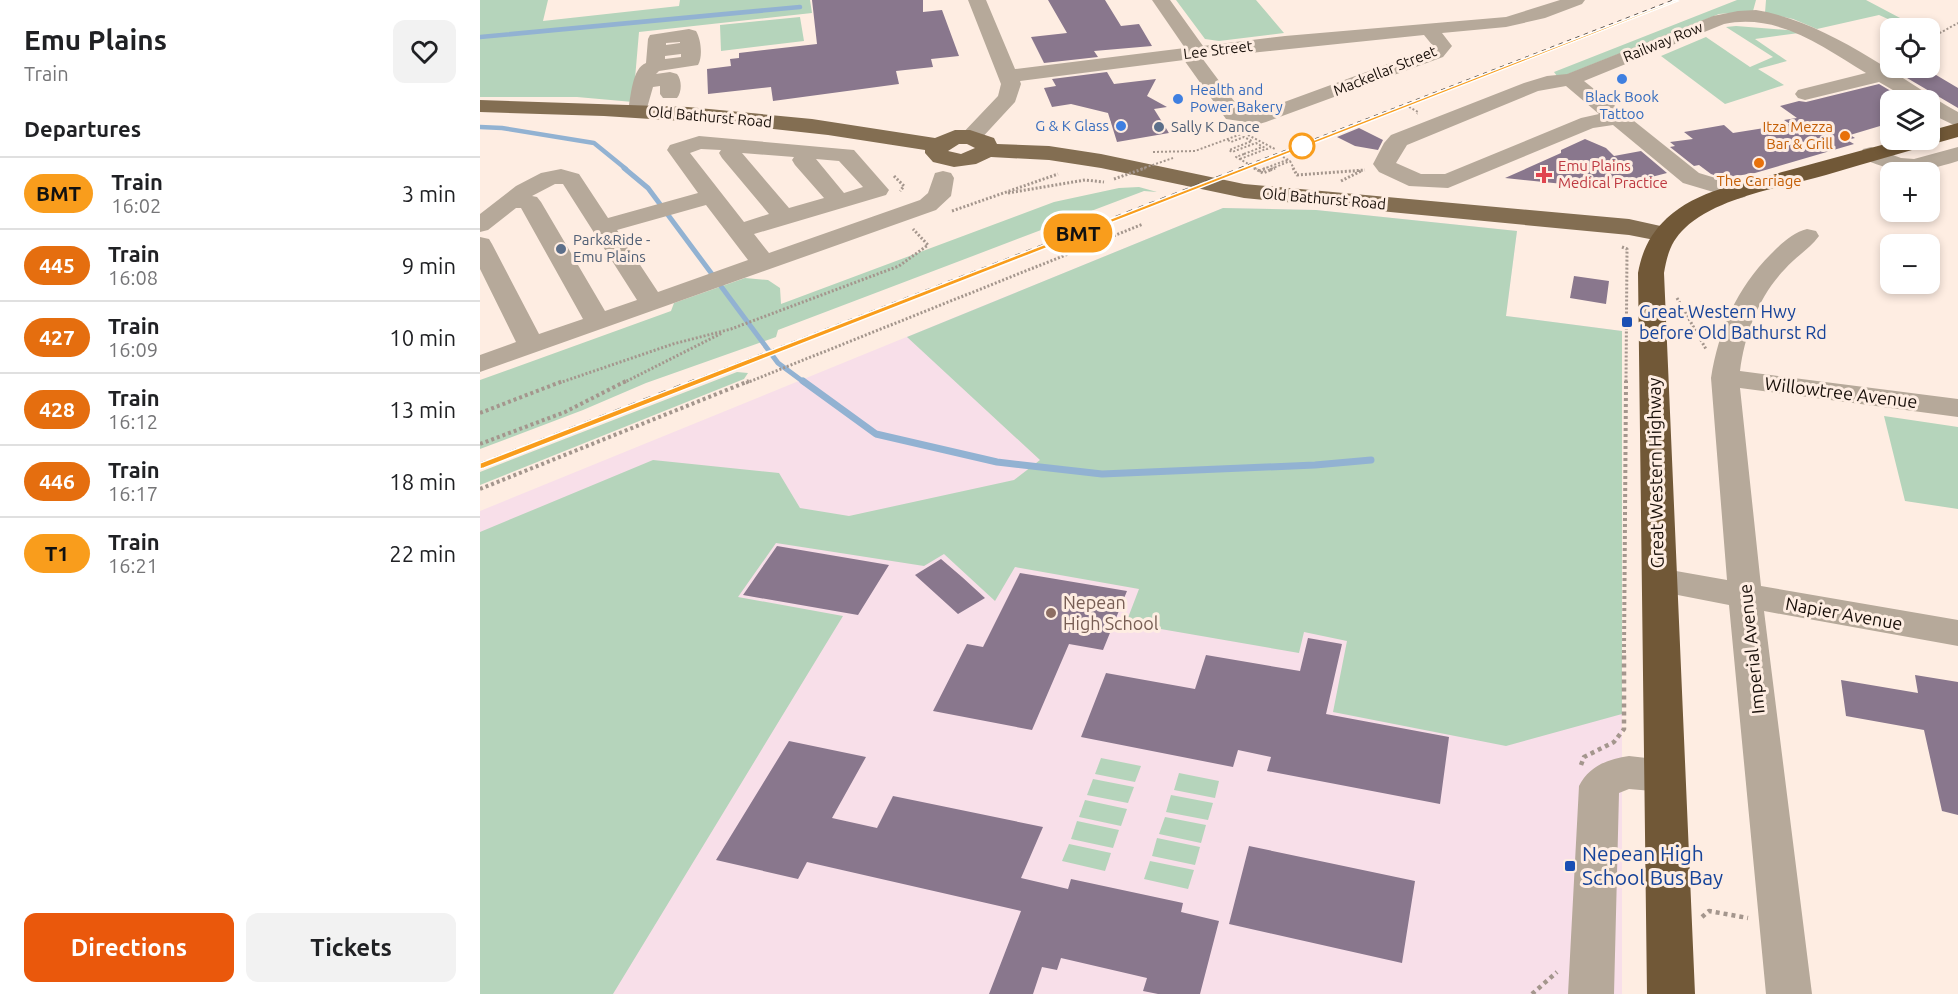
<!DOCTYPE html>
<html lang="en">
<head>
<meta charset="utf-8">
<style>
  :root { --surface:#fff; --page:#f2f2f2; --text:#202124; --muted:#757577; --line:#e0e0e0; --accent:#ea580c }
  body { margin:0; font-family:Ubuntu,sans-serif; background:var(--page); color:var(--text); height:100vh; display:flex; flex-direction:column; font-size:22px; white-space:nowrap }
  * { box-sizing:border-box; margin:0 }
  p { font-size:20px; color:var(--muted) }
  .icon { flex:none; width:33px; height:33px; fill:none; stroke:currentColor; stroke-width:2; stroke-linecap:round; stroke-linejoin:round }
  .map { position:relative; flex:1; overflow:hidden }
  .sheet { display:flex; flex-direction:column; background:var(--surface); width:480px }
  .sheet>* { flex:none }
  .badge { padding:0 12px; border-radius:20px; font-size:21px; line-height:39px }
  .controls { position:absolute; left:1400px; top:18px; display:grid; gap:12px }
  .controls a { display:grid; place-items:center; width:60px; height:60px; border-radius:12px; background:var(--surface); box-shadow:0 3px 9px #0003; font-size:30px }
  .map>.badge { position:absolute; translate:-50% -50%; box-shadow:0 0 0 3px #fff }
  h2 { padding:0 24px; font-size:22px; line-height:54px }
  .round { display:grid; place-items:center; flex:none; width:63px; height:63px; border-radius:12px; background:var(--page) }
  .headline { display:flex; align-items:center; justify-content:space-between; height:102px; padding:0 24px }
  h1 { font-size:28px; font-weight:700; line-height:45px }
  .action { display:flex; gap:12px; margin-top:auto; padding:12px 24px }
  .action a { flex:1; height:69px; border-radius:12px; background:var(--accent); color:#fff; font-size:24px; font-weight:700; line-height:69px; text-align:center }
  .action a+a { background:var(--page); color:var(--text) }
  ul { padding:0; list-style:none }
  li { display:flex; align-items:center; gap:18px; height:72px; padding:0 24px; border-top:2px solid var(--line) }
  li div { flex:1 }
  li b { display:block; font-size:22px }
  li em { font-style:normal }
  li .badge { min-width:66px; font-weight:700; text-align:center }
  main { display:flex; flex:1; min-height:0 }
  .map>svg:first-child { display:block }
  .education { fill:#f8dfe9 }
  .green { fill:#b5d4bb }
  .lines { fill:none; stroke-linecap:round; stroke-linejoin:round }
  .stream-far2 { stroke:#92b2d2; stroke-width:4.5 }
  .stream-far1 { stroke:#92b2d2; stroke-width:5 }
  .stream { stroke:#92b2d2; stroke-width:7 }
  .building { fill:#89778d }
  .path-far3 { stroke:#a4968d; stroke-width:2; stroke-dasharray:2 2; stroke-linecap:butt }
  .path-far2 { stroke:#a4968d; stroke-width:3; stroke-dasharray:2 2; stroke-linecap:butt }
  .path-far1 { stroke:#a4968d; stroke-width:4; stroke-dasharray:3 3; stroke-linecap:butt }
  .path { stroke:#a4968d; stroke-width:4.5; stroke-dasharray:4 4; stroke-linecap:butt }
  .minor { fill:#b6a99a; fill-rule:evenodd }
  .major { fill:#836e52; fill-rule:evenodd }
  .highway { fill:#715837; fill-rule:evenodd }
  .rail-far2 { stroke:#463c35; stroke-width:3; stroke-dasharray:4.5 4.5; stroke-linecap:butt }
  .rail-far1 { stroke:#463c35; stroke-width:4; stroke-dasharray:6 6; stroke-linecap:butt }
  .rail { stroke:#463c35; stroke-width:4.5; stroke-dasharray:8 8; stroke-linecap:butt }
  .path-bridge-far1 { stroke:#a4968d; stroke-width:2; stroke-dasharray:2 2; stroke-linecap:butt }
  .path-bridge { stroke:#a4968d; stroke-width:3; stroke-dasharray:2 2; stroke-linecap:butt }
  .line { fill:#f99d1c; stroke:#fff; stroke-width:1.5 }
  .shop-dot { fill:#3f7fe0; stroke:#feede2; stroke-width:2 }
  .service-dot { fill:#5c6f8a; stroke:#feede2; stroke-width:2 }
  .food-dot { fill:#e8710a; stroke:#feede2; stroke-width:2 }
  .stop-dot { fill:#fff; stroke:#f99d1c; stroke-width:3 }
  .health-dot { fill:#e0444e; stroke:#feede2; stroke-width:2 }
  .transit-dot { fill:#1a4fb4; stroke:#feede2; stroke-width:2 }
  .education-dot { fill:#8d6e63; stroke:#feede2; stroke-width:2 }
  .labels { text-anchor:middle; stroke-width:6; stroke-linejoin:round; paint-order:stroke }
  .far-street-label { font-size:15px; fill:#180f09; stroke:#feede2 }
  .far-shop-label { font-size:15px; fill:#366cbe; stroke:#feede2; text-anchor:start }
  .far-service-label { font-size:15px; fill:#4e5e75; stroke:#feede2; text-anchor:start }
  .far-food-label { font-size:15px; fill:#c56008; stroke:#feede2; text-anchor:end }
  .far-health-label { font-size:15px; fill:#be3a42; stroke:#feede2; text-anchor:start }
  .transit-label { font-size:18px; fill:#164399; stroke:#feede2; text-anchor:start }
  .street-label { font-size:18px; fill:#180f09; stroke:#feede2 }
  .education-label { font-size:18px; fill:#785e54; stroke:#feede2; text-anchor:start }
  .near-transit-label { font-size:21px; fill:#164399; stroke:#feede2; text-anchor:start }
</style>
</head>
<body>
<main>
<section class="sheet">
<div class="headline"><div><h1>Emu Plains</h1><p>Train</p></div><a class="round"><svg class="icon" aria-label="heart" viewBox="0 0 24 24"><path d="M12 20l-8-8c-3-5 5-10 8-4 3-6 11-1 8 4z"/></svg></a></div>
<h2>Departures</h2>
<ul>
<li><span class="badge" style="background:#f99d1c;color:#111">BMT</span><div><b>Train</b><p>16:02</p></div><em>3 min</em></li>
<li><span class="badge" style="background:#e56e0f;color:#fff">445</span><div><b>Train</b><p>16:08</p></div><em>9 min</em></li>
<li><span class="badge" style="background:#e56e0f;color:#fff">427</span><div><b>Train</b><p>16:09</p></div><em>10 min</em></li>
<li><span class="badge" style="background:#e56e0f;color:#fff">428</span><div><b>Train</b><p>16:12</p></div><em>13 min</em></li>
<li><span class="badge" style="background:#e56e0f;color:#fff">446</span><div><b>Train</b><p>16:17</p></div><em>18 min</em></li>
<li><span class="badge" style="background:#f99d1c;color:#111">T1</span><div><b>Train</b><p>16:21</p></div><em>22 min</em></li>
</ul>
<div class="action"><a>Directions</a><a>Tickets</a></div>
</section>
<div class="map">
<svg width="1478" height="994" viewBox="0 0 1478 994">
  <rect width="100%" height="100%" fill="#feede2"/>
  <!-- education -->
  <path class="education" d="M743 208 836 210 1037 231 1026 316 1142 331V994H0V511Z"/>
  <!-- green -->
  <path class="green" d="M0 0H68L63 21 199 6 200 0H330L332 13 159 32 153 102 97 97H0Z
    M696 0H776L804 33 739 41 725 39Z
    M1257 0H1276L1273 11 1239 14 1083 76H1077L1074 72Z
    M1286 0H1386L1439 28H1428L1399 15 1337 29 1313 19 1285 13Z
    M320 17 324 41 241 51 240 25Z
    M1256 26 1319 31V33L1275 39 1307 61 1278 69 1304 85 1245 104 1181 56 1226 37 1270 67 1293 57 1246 27Z
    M659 187 677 192 664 191 298 330 296 337 166 383 103 410 0 449V380L191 311 194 303 265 278 288 280 300 288 301 304 574 202 639 188Z
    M743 208 836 210 1037 231 1026 316 1142 331V714L1026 746 853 712 867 641 824 632 819 653 646 623 659 589 535 567 515 601 464 554 444 566 296 543 258 597 363 616 133 994H0V532L173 460 299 473 320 508 369 516 534 480 560 460 427 337Z
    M257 372 268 373 264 379 0 485V472Z
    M1404 416 1478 427V509L1425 501Z
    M621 758 661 766 655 782 615 774Z
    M699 773 739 781 735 798 694 790Z
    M613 779 654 787 648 803 607 795Z
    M691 795 733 803 728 820 686 812Z
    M605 800 647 809 641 826 599 817Z
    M685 817 726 825 721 843 679 834Z
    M597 821 639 830 633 848 591 839Z
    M677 838 720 847 715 865 672 856Z
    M589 844 631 853 625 871 582 861Z
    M670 861 714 870 708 889 664 879Z"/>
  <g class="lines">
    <!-- stream-far2 -->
    <path class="stream-far2" d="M0 37 320 7
      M0 127 22 128 114 143 146 169"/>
    <!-- stream-far1 -->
    <path class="stream-far1" d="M144 168 168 188 298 363 325 383"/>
    <!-- stream -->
    <path class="stream" d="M323 381 396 434 517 462 622 474 835 465 891 460"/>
  </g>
  <!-- building -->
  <path class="building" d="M332 0H443V12L462 10 479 56 451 59 453 67 416 71 419 84 293 101 291 87 228 94 227 69 251 66 250 59 259 58V53L337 44Z
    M568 0H625L641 26 659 24 672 46 614 51 618 57 564 63 551 37 587 33Z
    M1446 69 1478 88V108L1422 75Z
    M627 72 634 84 676 79 667 96 687 107 674 109 689 133 637 142 628 113 591 104 572 107 564 88 576 86 572 79Z
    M1399 84 1426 100H1410V123L1370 135 1375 138 1367 140 1374 144 1275 173 1243 178 1231 174 1219 165 1214 166 1190 147 1195 146 1190 142 1213 139 1204 132 1244 125 1253 133 1310 124 1304 120 1317 118 1300 106 1319 101 1326 102Z
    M879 128 903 140 898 150 875 146 857 137Z
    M1105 139 1126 148 1134 156 1161 151 1187 173 1148 183 1132 179 1103 186 1025 178 1081 153V150Z
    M1094 276 1129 281 1126 304 1090 298Z
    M297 546 409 565 378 615 263 595Z
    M461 559 482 577 505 598 478 614 435 575Z
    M540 573 647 591 623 650 589 644 552 730 453 711 487 644 503 647Z
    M828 638 862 644 846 714 969 737 960 804 787 771 791 757 758 750 753 767 601 737 626 673 715 689 726 655 820 671Z
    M1435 675 1478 682V815L1462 811 1444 730 1366 716 1361 680 1438 693Z
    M309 741 386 757 352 818 397 828 413 796 563 827 541 878 588 889 591 879 703 903 701 912 739 921 720 994H678L663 991 667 978 581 958 577 970 562 967 553 994H509L541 911 327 862 318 879 236 860Z
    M769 846 935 881 922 963 749 924Z"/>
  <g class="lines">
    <!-- path-far3 -->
    <path class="path-far3" d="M1449 39 1478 23
      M929 107 938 112 937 114
      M768 135 795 149
      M748 140 751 142 764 137 772 141 749 150 752 152 776 143 787 149 791 147
      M673 152 715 151 764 133
      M764 154 782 147
      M803 157 810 161 814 169
      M760 159 786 149
      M783 169 807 160
      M791 169 810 161"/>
    <!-- path-far2 -->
    <path class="path-far2" d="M813 168 817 175 885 170
      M790 170 795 168
      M779 171 787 168
      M414 176 424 186 420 191
      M861 181 881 171
      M528 193 605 180 624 182
      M472 211 578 174
      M1142 247 1147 249 1146 383
      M1197 298 1226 349
      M79 383 193 344 251 329 419 266 448 245 433 229
      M143 383 242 333
      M266 383 663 224"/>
    <!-- path-far1 -->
    <path class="path-far1" d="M0 413 83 381
      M0 444 85 412 146 381
      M0 489 269 381
      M1144 653 1146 381"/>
    <!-- path -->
    <path class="path" d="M1101 765 1104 757 1134 742 1144 729V651
      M1222 917 1229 911 1268 918
      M1052 994 1077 972"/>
    <!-- minor -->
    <path class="minor" d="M488 0H506L535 69 705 48 672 0H690L723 46 805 36 1026 17 1080 0H1105L1102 4 1065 18 1026 27 962 33 972 46 963 57 786 122 779 124 746 119 704 60 540 81 541 84 535 102 498 142 490 143 482 142 479 137 518 96 521 84ZM944 35 953 46 949 49 777 112 760 109 722 58Z
      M1276 10C1349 22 1415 76 1478 112V127L1449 113V100H1430L1399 82 1325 100 1318 98 1315 94 1318 90 1386 73C1342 46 1298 13 1244 24L1104 81 1219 173 1265 187 1269 192 1265 197 1257 199 1203 183 1133 125 1113 128 968 188 929 186 899 172 893 164 904 143 911 135 1044 83 1067 76 1087 74 1233 16 1258 11ZM1086 86 1119 114 1101 118 965 174H941L916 163 927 145 1058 91Z
      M209 29 216 31C221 39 223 57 218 65L179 71 176 74 190 72 197 74C202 80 202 92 197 98H183L180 94V86L173 87 165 115 158 117 151 115 148 111C151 97 152 68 166 63L168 39 170 35ZM200 42V43L186 45V43ZM201 54V57L185 59V56Z
      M219 136 374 150 409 190 406 195 274 234 289 253 440 200 448 193 455 173 463 171 471 173 474 178 471 196 456 210 0 372V355L36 342 0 269V237L9 239 12 244 59 334 103 319 41 208H36L8 230 0 232V214L36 186 61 173 81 169 99 174 128 218 218 193 187 150 190 145ZM221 149 241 150 239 153 242 158 289 214 264 222 210 153ZM262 153 314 157 312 160 315 165 344 198 309 208ZM336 159 359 161 383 187 364 193ZM75 184H83L157 300 125 311 61 202 57 197 52 196ZM226 205 268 260 178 292 137 230Z
      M1391 147 1421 158 1434 159 1478 147V161C1439 173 1421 175 1383 159L1380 154 1383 149Z
      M1327 229 1336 231 1339 236C1330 249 1315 257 1305 269 1278 297 1265 334 1260 371L1478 399V417L1260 388 1281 586 1478 620V646L1284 611 1332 994H1286L1249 605 1167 589 1162 580 1167 571 1179 568 1247 580 1231 378C1239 329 1257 287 1293 252 1303 242 1314 232 1327 229Z
      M1149 756 1184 760 1198 764 1204 776 1198 788 1184 792 1149 789 1139 793 1134 994H1088L1099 786C1109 766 1128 759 1149 756Z"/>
    <!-- major -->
    <path class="major" d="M0 100 208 107 332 119 455 138 475 130H490L514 138 517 144 569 146 621 154 764 184 1149 219 1194 229 1198 234 1194 239 1185 242 1149 235 764 198 621 168 569 160 511 157 496 164 474 167 453 162 445 153V150L348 135 249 124 124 116 0 112ZM479 144H487L495 148 481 154 468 151Z"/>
    <!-- highway -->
    <path class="highway" d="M1478 123V137C1434 149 1390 162 1346 175 1303 187 1238 197 1205 228 1191 241 1187 255 1184 273L1215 994H1167L1158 273C1162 251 1170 234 1187 218 1218 189 1267 182 1306 171 1344 161 1382 150 1420 140H1449V131Z"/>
    <!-- rail-far2 -->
    <path class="rail-far2" d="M760 169 1196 0"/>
    <!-- rail-far1 -->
    <path class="rail-far1" d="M211 383 764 168"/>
    <!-- rail -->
    <path class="rail" d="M0 465 215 381"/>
    <!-- path-bridge-far1 -->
    <path class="path-bridge-far1" d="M764 154 756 157 777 169
      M661 169 693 158"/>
    <!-- path-bridge -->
    <path class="path-bridge" d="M774 168 783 173 790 170
      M634 179 665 168"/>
  </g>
  <!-- line -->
  <path class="line" d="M1196 0 1198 1 4 468 0 469V463Z"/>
  <!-- markers -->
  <g class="shop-dot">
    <circle cx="1142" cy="79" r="6"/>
    <circle cx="698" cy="99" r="6"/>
    <circle cx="641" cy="126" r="6"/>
  </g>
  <g class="service-dot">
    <circle cx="679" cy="127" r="6"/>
    <circle cx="81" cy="249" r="6"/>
  </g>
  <g class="food-dot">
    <circle cx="1365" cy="136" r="6"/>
    <circle cx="1279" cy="163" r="6"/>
  </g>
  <circle class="stop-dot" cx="822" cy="146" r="12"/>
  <path class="health-dot" d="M1061 166h6v6h6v6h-6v6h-6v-6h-6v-6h6z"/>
  <g class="transit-dot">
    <rect x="1141" y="316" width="12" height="12" rx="3"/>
    <rect x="1084" y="860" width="12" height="12" rx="3"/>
  </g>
  <circle class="education-dot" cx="571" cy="613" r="6"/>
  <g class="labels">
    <!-- far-street labels -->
    <g class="far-street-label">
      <text transform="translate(1183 42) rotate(-22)" y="5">Railway Row</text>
      <text transform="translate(738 50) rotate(-7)" y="5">Lee Street</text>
      <text transform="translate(905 71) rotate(-22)" y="5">Mackellar Street</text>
      <text transform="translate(230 117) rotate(5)" y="5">Old Bathurst Road</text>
      <text transform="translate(844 199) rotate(5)" y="5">Old Bathurst Road</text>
    </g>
    <!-- far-shop labels -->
    <g class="far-shop-label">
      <text x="710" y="95">Health and<tspan x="710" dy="17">Power Bakery</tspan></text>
      <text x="1142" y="102" text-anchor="middle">Black Book<tspan x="1142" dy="17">Tattoo</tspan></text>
      <text x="629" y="131" text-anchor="end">G &amp; K Glass</text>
    </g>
    <!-- far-service labels -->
    <g class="far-service-label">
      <text x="691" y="132">Sally K Dance</text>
      <text x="93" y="245">Park&amp;Ride -<tspan x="93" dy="17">Emu Plains</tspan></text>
    </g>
    <!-- far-food labels -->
    <g class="far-food-label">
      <text x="1353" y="132">Itza Mezza<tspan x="1353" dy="17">Bar &amp; Grill</tspan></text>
      <text x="1279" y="186" text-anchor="middle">The Carriage</text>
    </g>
    <!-- far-health labels -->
    <g class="far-health-label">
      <text x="1078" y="171">Emu Plains<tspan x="1078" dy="17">Medical Practice</tspan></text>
    </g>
    <!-- transit labels -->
    <g class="transit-label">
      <text x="1159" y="318">Great Western Hwy<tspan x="1159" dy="21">before Old Bathurst Rd</tspan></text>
    </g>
    <!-- street labels -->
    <g class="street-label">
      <text transform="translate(1361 393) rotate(7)" y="6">Willowtree Avenue</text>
      <text transform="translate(1176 473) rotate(-91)" y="6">Great Western Highway</text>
      <text transform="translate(1364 614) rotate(10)" y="6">Napier Avenue</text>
      <text transform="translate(1272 649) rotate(-96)" y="6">Imperial Avenue</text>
    </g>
    <!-- education labels -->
    <g class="education-label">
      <text x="583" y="609">Nepean<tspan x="583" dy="21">High School</tspan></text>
    </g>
    <!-- near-transit labels -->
    <g class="near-transit-label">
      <text x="1102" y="861">Nepean High<tspan x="1102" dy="24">School Bus Bay</tspan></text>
    </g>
  </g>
</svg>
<div class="controls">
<a><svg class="icon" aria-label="locate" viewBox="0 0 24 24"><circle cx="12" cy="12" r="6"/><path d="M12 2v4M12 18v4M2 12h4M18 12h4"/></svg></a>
<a><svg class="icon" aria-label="layers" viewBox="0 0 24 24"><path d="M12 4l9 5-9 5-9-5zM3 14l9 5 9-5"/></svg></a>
<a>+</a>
<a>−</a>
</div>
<b class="badge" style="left:598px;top:233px;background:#f99d1c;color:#111">BMT</b>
</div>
</main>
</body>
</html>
